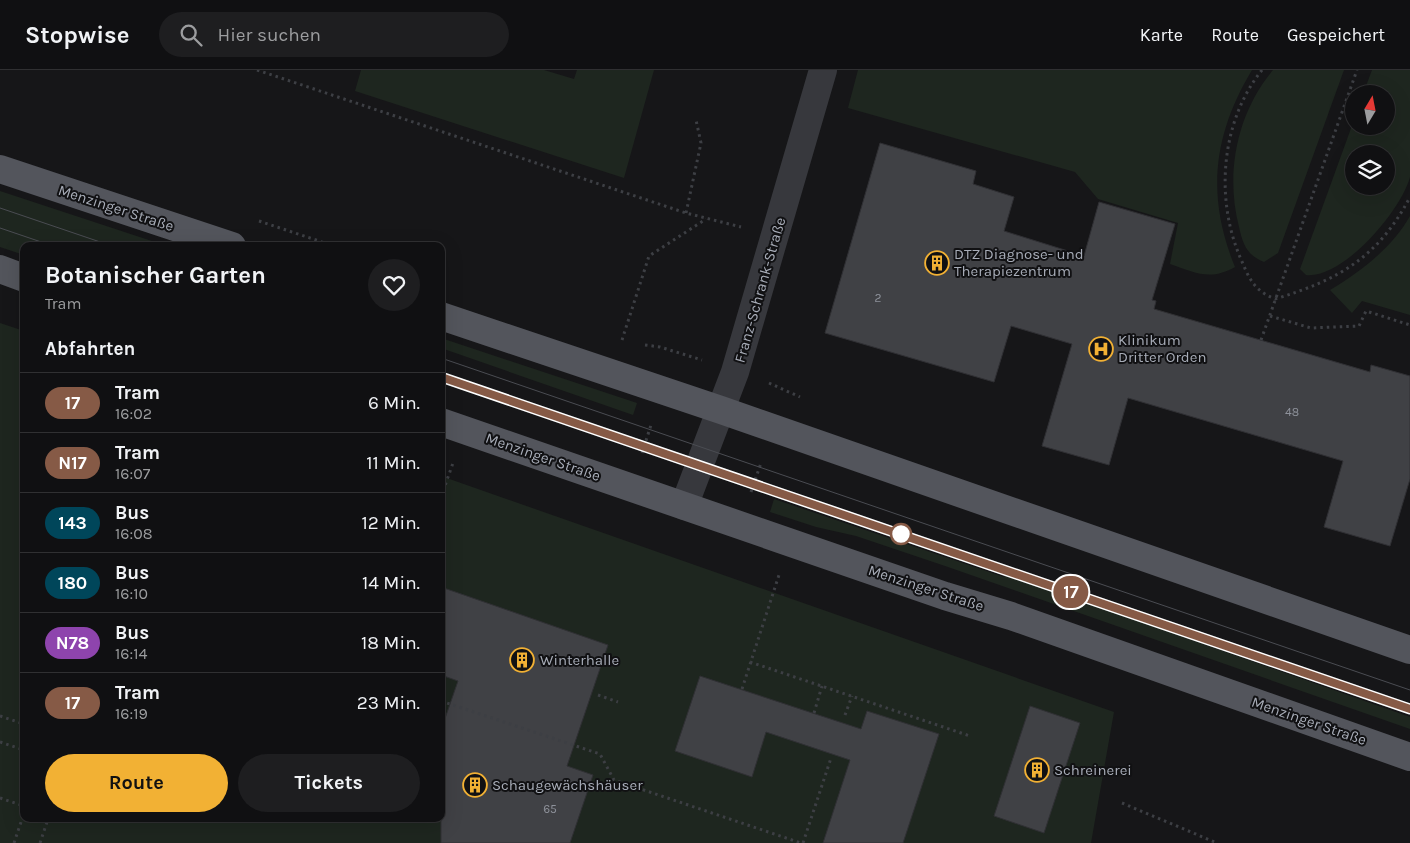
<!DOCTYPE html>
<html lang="de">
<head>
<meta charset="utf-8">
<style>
  :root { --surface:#101012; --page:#1e1e20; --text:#f1f3f6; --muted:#9c9d9f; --line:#303032; --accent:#f2b134 }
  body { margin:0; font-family:Karla,sans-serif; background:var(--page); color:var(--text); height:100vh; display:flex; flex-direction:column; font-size:19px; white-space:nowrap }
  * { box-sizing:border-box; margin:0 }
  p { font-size:16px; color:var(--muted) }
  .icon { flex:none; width:28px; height:28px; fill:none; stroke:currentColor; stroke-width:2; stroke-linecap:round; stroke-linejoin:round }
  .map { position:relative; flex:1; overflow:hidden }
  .drawer { position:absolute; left:20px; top:172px; width:425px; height:580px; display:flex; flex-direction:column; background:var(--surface); border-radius:10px; box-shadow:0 5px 20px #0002,0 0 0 1px var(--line) }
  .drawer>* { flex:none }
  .badge { padding:0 10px; border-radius:16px; font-size:18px; line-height:32px }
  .needle { width:32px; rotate:10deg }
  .controls { position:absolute; left:1345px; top:15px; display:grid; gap:10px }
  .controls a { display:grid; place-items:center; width:50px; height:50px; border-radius:50%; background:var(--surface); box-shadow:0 5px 20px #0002,0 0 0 1px var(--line); font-size:25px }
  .map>.badge { position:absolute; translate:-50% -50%; box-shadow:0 0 0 2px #fff }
  h2 { padding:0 25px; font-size:19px; line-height:45px }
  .round { display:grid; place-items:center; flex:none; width:52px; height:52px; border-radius:26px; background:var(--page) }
  .head { display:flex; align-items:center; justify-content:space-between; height:85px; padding:0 25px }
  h1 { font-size:24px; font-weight:700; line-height:38px }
  .button { display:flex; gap:10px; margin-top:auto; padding:10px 25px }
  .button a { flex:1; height:58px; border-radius:30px; background:var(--accent); color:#111; font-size:20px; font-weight:700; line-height:58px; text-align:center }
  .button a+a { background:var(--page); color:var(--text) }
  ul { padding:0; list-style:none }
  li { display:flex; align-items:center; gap:15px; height:60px; padding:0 25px; border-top:1px solid var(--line) }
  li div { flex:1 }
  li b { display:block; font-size:19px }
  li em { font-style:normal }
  li .badge { min-width:55px; font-weight:700; text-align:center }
  header { display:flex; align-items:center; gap:30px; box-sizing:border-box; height:70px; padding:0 25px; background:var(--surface); border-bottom:1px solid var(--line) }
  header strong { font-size:24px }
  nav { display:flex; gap:28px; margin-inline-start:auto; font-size:18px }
  .search { width:350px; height:45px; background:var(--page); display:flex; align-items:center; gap:12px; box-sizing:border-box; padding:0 18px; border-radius:28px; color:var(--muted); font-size:19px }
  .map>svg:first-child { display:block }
  .green { fill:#1e261f; fill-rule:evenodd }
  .building { fill:#404145; stroke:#303034 }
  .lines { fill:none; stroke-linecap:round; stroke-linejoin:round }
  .path { stroke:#3d3f44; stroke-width:3; stroke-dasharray:2.5 4; stroke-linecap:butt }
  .minor { stroke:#37383d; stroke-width:28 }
  .primary { stroke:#53555c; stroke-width:28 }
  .tram { stroke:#4a4c52; stroke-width:1 }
  .line-casing { stroke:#fff; stroke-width:11 }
  .line { stroke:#865a46; stroke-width:8 }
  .stop-dot { fill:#fff; stroke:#865a46; stroke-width:2.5 }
  .labels { text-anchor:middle; stroke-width:4; stroke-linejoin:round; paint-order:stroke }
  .number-label { font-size:12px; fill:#8e929b }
  .street-label { font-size:15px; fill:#a8adb8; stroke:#111113 }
  .poi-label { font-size:15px; fill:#a8adb8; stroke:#111113; text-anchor:start }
</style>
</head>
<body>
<header>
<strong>Stopwise</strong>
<div class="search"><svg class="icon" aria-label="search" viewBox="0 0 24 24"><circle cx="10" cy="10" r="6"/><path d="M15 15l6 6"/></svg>Hier suchen</div>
<nav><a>Karte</a><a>Route</a><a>Gespeichert</a></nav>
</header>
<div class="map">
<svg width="1410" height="773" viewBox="0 0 1410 773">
  <rect width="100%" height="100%" fill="#161618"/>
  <!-- green -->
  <path class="green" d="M361 0H544L574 9 577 0H654L624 108 355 21Z
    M858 0H1252C1213 65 1206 126 1235 197 1210 211 1196 203 1170 194L1178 153 1098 129 1075 102 848 38Z
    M1273 0H1344L1278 183 1264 192C1247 185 1243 175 1239 157 1225 103 1237 43 1273 0Z
    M1372 0H1410C1410 26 1410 51 1410 77 1410 86 1410 98 1410 107 1401 141 1343 209 1306 205L1300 199 1354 50V56H1386V24H1363ZM1354 84H1386V116H1354Z
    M0 121 167 176H24V185L0 177Z
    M1410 146V245L1362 231 1352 243 1330 220C1360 202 1392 178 1410 146Z
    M0 253 24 261V749H441V406L1114 642 1091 773H0Z
    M441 268 637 333 633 345 441 278Z
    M774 429 1004 507 1005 504 1410 647V659L948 497 856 466 816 457 770 442Z"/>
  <!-- building -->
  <path class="building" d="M880 73 976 101 973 114 1014 127 1004 161 1084 186 1099 132 1175 154 1152 230 1156 231 1154 239 1370 302 1371 295 1410 306V409L1390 476 1324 457 1343 391 1128 328 1109 395 1042 376 1072 274 1011 256 994 312 825 263Z
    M441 517 608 575 567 696 593 705 570 773H441V660L458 611 441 605Z
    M700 606 861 659 867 641 939 664 903 773H823L850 690 766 662 752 707 675 681Z
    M1030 636 1080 653 1044 763 994 746Z"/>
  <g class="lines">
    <!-- path -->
    <path class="path" d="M257 0 686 143 741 157
      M1262 0C1221 51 1215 128 1240 187 1249 208 1253 220 1275 229 1338 210 1378 188 1410 127
      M686 143 701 73 696 50
      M259 151 334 176
      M1270 246 1311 258 1359 256 1366 241 1410 255
      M622 270 649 186 706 149
      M1261 270 1357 0
      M645 275 660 277 702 290
      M769 313 800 327
      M642 383 651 355
      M751 422 761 393
      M441 427 453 393
      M750 592 970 666
      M742 619 779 505
      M598 625 618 632
      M441 631 600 684 614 710 801 773
      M814 643 822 616
      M845 645 852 626
      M0 646 24 654
      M0 672 24 680
      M0 728 24 736
      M1122 733 1217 773
      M14 773 24 743
      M40 773 48 749
      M803 773 831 688"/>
    <!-- minor -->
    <path class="minor" d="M684 436 735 302 823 0"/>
    <!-- primary -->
    <path class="primary" d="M0 99 232 176
      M0 199 24 208
      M441 246 721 340 1410 580
      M441 352 945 526 1011 546 1410 687"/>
    <!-- tram -->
    <path class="tram" d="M0 138 112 176
      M0 158 53 176
      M441 288 1410 620
      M441 307 1410 639"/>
  </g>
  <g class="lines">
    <!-- line casing -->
    <g class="line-casing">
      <path id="line" d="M441 307 1410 639"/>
    </g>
    <!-- line -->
    <use href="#line" class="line"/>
  </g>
  <!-- icons -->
  <defs>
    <g id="building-ring" transform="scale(1.25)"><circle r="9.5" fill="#111113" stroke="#f2b134" stroke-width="1.5"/><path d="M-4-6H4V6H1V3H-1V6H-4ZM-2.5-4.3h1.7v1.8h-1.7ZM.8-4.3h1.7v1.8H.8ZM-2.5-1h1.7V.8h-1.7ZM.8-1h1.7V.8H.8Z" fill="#f2b134"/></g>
    <g id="hospital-ring" transform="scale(1.25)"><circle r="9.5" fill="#111113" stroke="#f2b134" stroke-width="1.5"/><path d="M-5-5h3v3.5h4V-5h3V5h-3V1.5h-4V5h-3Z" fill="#f2b134"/></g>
  </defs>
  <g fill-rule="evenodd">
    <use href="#building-ring" x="937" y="193"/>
    <use href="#hospital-ring" x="1101" y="279"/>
    <use href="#building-ring" x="522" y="590"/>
    <use href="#building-ring" x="1037" y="700"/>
    <use href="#building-ring" x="475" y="715"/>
  </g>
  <!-- markers -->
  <circle class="stop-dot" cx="901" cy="464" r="10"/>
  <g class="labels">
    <!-- number labels -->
    <g class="number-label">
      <text x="878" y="232">2</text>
      <text x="1292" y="346">48</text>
      <text x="550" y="743">65</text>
    </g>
    <!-- street labels -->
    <g class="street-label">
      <text transform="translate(116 138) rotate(18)" y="5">Menzinger Straße</text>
      <text transform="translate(760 220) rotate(-74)" y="5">Franz-Schrank-Straße</text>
      <text transform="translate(543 387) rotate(19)" y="5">Menzinger Straße</text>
      <text transform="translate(926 518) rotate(18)" y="5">Menzinger Straße</text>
      <text transform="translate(1309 651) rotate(19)" y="5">Menzinger Straße</text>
    </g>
    <!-- poi labels -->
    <g class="poi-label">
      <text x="954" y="189">DTZ Diagnose- und<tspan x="954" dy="17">Therapiezentrum</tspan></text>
      <text x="1118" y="275">Klinikum<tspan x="1118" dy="17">Dritter Orden</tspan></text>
      <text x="540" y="595">Winterhalle</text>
      <text x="1054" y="705">Schreinerei</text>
      <text x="492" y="720">Schaugewächshäuser</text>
    </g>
  </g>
</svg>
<div class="controls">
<a><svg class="needle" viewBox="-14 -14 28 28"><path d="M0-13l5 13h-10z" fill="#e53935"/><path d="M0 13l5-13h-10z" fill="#9c9d9f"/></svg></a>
<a><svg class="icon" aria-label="layers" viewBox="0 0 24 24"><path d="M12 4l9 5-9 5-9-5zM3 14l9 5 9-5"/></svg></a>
</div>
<b class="badge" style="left:1071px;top:522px;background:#865a46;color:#fff">17</b>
<section class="drawer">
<div class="head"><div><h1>Botanischer Garten</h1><p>Tram</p></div><a class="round"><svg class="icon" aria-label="heart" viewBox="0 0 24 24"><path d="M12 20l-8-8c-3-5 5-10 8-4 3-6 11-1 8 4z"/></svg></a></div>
<h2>Abfahrten</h2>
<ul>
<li><span class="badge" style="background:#865a46;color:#fff">17</span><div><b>Tram</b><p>16:02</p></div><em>6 Min.</em></li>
<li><span class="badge" style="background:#865a46;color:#fff">N17</span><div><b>Tram</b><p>16:07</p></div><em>11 Min.</em></li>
<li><span class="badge" style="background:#00465a;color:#fff">143</span><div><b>Bus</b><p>16:08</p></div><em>12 Min.</em></li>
<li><span class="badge" style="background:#00465a;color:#fff">180</span><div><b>Bus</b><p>16:10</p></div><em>14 Min.</em></li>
<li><span class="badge" style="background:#8e44ad;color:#fff">N78</span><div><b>Bus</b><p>16:14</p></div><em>18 Min.</em></li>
<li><span class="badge" style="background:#865a46;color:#fff">17</span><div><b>Tram</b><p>16:19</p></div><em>23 Min.</em></li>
</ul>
<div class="button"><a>Route</a><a>Tickets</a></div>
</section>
</div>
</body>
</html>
